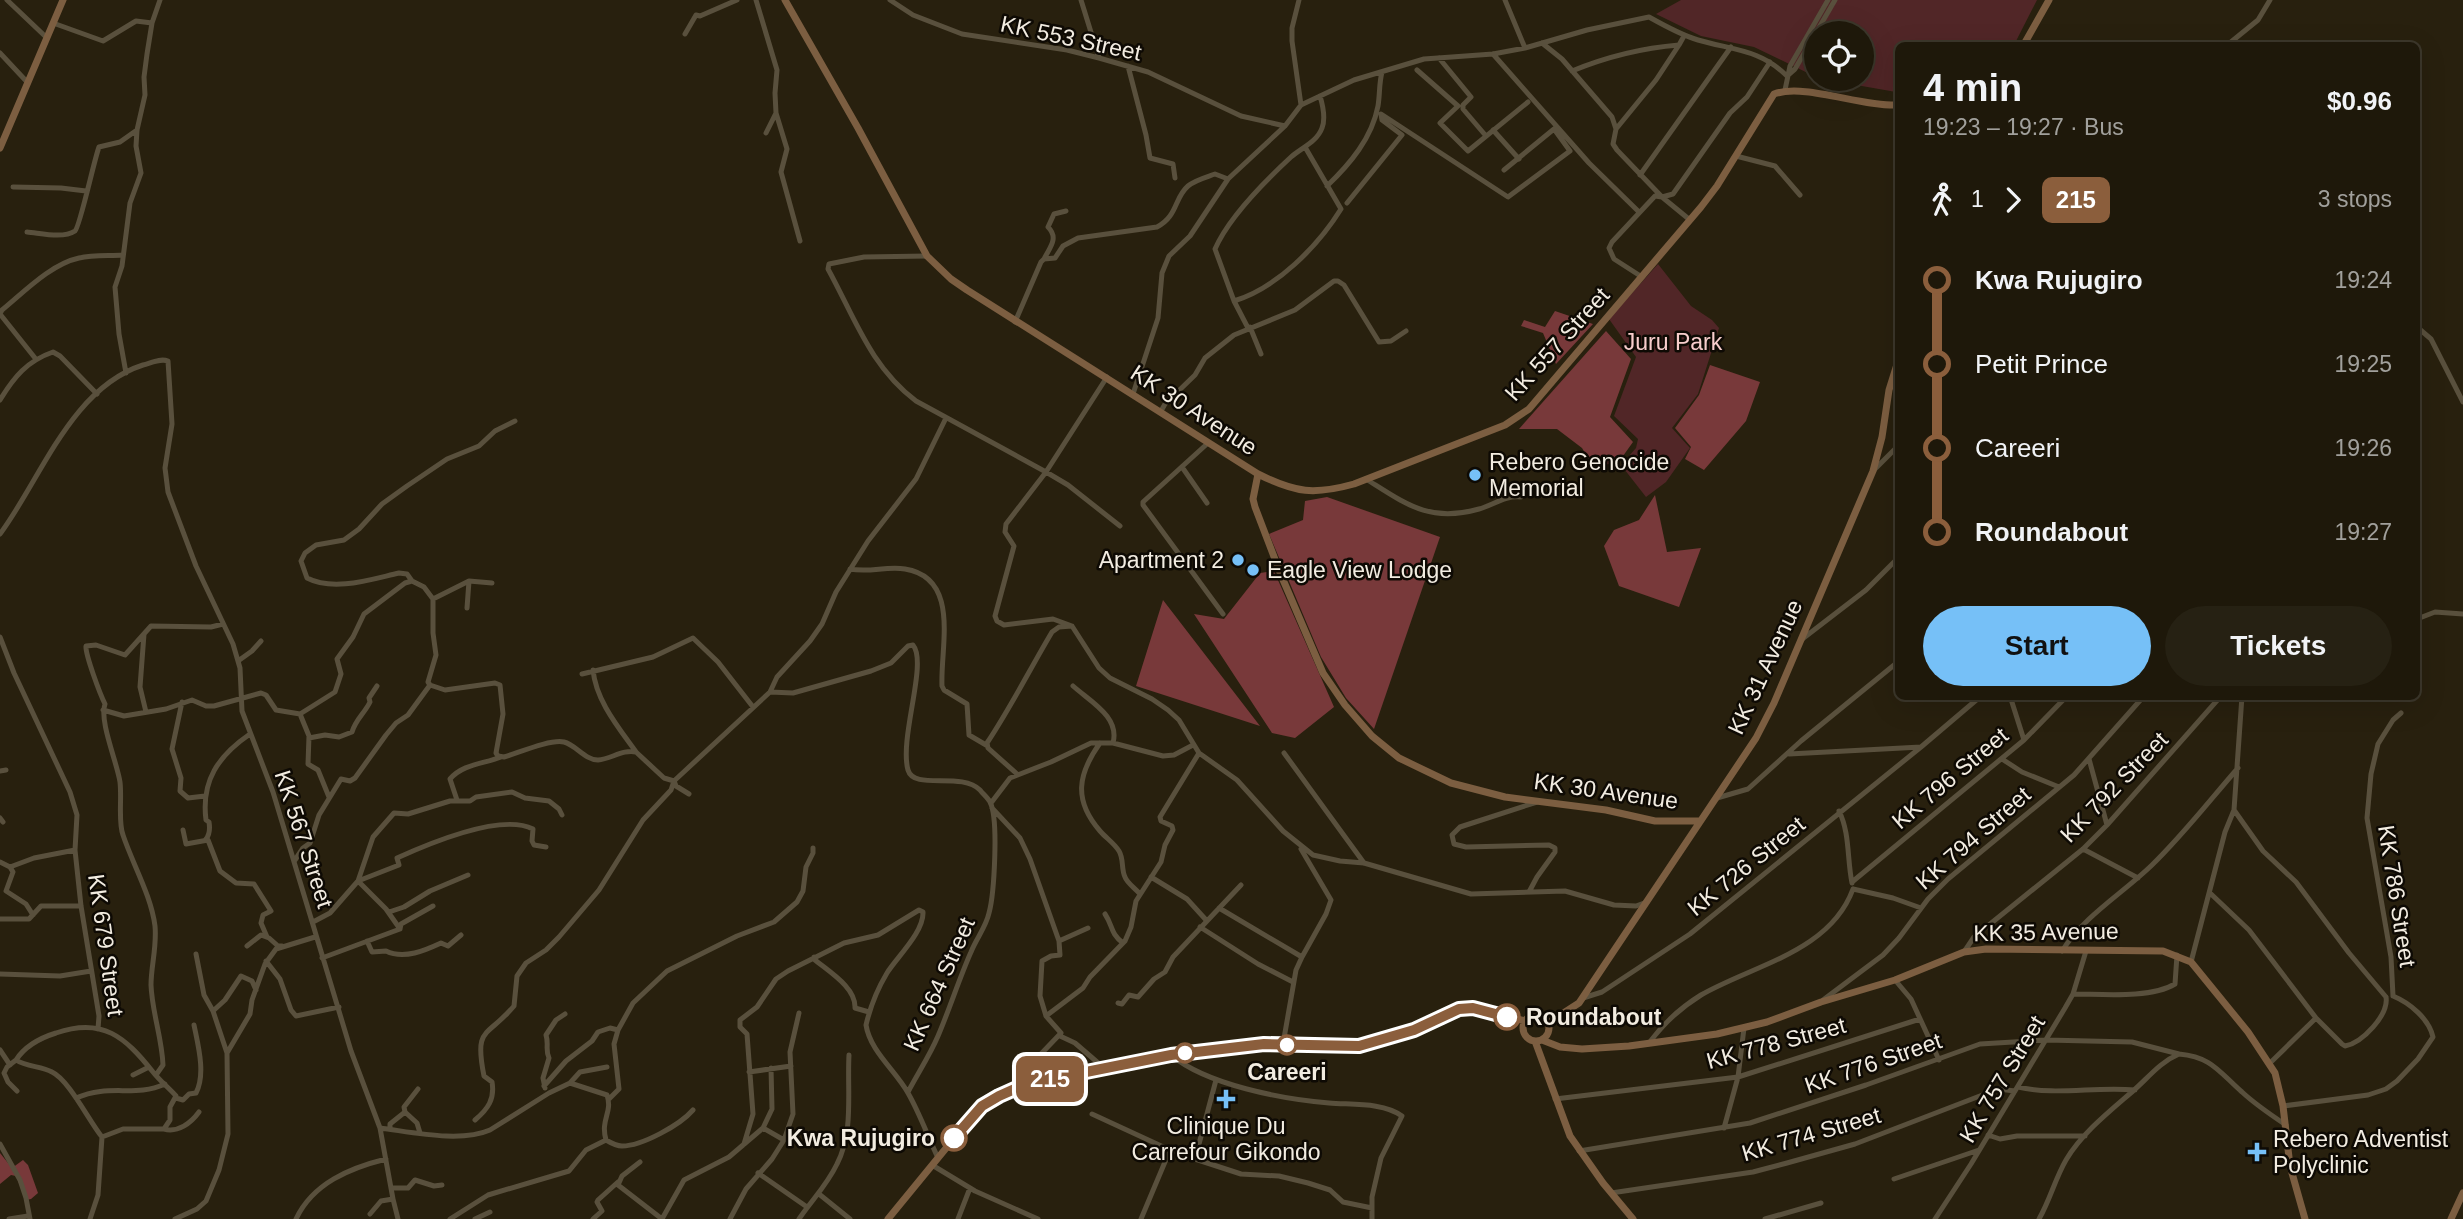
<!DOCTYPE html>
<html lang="en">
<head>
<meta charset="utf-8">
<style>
  :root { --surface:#1e180a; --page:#262113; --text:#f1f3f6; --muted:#a1a09c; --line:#3c372b; --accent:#76c0f7 }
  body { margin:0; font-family:Helvetica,sans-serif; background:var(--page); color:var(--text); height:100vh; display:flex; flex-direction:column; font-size:26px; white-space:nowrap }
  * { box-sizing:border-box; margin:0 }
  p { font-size:23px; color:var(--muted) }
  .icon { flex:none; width:38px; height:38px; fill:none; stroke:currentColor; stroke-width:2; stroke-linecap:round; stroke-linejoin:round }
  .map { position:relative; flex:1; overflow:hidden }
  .side { position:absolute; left:1895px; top:42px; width:525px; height:658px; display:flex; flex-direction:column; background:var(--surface); border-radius:10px; box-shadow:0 7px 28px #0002,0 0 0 2px var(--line) }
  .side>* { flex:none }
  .badge { padding:0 14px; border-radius:10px; font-size:24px; line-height:46px }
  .controls { position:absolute; left:1804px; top:21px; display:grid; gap:14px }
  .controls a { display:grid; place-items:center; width:70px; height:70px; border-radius:50%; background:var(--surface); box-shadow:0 7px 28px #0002,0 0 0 2px var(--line); font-size:35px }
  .map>.badge { position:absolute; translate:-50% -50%; box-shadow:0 0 0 4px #fff }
  .legs { display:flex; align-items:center; gap:10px; height:77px; padding:0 28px; font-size:23px }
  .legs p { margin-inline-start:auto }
  .headline { display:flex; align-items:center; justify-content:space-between; height:119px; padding:0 28px }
  h1 { font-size:38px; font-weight:800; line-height:52px }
  .action { display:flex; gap:14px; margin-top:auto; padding:14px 28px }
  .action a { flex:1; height:80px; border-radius:42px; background:var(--accent); color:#111; font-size:28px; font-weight:800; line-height:80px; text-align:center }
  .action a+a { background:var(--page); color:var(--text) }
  ul { padding:0 28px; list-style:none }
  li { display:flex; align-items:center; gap:24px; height:84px; font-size:26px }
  li i { display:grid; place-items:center; width:10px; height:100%; margin:0 9px; background:currentColor }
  li i::after { content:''; width:18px; height:18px; margin:-9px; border:5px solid; border-radius:50%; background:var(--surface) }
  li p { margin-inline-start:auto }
  li:first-child i { background:linear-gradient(#0000 50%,currentColor 0) }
  li:last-child i { background:linear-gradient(currentColor 50%,#0000 0) }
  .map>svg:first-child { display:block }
  .green { fill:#512627 }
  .forest { fill:#78393a }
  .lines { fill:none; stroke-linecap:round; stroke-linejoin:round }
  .street { stroke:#59503d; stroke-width:5 }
  .secondary { stroke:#7c5e41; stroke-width:7 }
  .line-1-casing { stroke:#fff; stroke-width:16 }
  .line-1 { stroke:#8b5e3c; stroke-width:10 }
  .poi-dot { fill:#76c0f7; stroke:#0e0a04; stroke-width:2.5 }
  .stop-1-dot { fill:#fff; stroke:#8b5e3c; stroke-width:3.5 }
  .labels { text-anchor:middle; stroke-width:5; stroke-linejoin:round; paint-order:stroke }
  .street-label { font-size:23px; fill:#f2ece1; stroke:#0e0a04 }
  .park-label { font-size:23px; fill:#f7cdcc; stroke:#0e0a04 }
  .poi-label { font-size:23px; fill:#f2ece1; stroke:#0e0a04; text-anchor:start }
  .stop-label { font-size:23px; font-weight:bold; fill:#f2ece1; stroke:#0e0a04; text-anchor:start }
</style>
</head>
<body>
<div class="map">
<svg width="2463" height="1219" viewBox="0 0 2463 1219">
  <rect width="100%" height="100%" fill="#28200e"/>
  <!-- green -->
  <path class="green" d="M1681 0H2037L2014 45 1899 46V92H1896L1822 79H1862V33H1816V77L1754 47 1701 36 1656 14Z
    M1658 264 1691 306 1712 320 1719 328 1698 394 1672 428 1690 448 1666 482 1646 497 1621 465 1636 448 1638 439 1614 416 1636 357 1609 319Z"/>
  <!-- forest -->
  <path class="forest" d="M1555 311 1593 324 1556 364 1543 333 1521 326 1524 320 1545 327Z
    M1606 331 1631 359 1610 417 1633 442 1618 463 1593 466 1582 448 1557 429H1519Z
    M1710 365 1760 382 1746 421 1704 470 1685 459 1691 447 1675 428 1699 395Z
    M1655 495 1667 552 1701 548 1679 607 1619 586 1604 546 1614 530 1639 520Z
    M1327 497 1440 537 1374 729 1346 698 1321 657 1269 534 1303 520 1305 501Z
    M1274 571 1334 707 1295 738 1272 733 1194 614 1224 619 1260 573Z
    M1163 600 1260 726 1136 686Z
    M0 1153 12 1168 23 1160 28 1165 38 1193 31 1199 26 1200 16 1176 11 1175 0 1184Z"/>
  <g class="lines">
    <!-- street -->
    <path class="street" d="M7 0 47 38
      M756 0 777 70 775 93 776 113 766 133
      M890 0 913 15 962 34 1067 50 1099 58 1148 72 1241 116 1285 126
      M1081 0 1099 58
      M1505 0 1525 48
      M53 23 103 41 136 21 152 23
      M685 34 696 15 700 16 737 0
      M1542 43 1562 59 1612 117 1616 129 1613 144 1617 150 1662 197 1673 194 1730 113 1747 97 1770 62
      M2226 46 2258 20 2270 0
      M0 53 28 83
      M1493 54 1589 163 1638 211
      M1439 58 1471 97 1463 105V109L1486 136
      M1128 66 1146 135 1150 158 1173 164 1175 178
      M1417 70 1458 106 1440 123 1468 151 1528 102
      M1572 71C1606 57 1642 48 1679 45L1684 36
      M1787 76 1795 69 1835 0
      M1785 90 1790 66 1828 0
      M1301 105 1354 80 1424 59 1493 54 1525 48 1587 30 1649 17C1665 26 1681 35 1698 40 1732 50 1760 49 1787 76
      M776 113 787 149 781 172 800 241
      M1616 129 1656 80 1679 45
      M1493 130 1519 159
      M1736 156 1775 166 1800 195
      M1640 175 1731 47
      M1327 186C1350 164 1372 138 1378 106 1380 94 1379 83 1382 72
      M13 187 61 188 86 191
      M1347 203 1402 135 1382 120 1381 114 1508 197 1570 151 1554 129 1504 170
      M27 232C40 233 63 239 75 231 80 227 94 160 99 147L120 142 137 130
      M927 256 864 257 829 264 828 269C855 318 870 366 916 401L1046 472 1068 485 1120 526
      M1044 259C1050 247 1059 238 1048 227L1054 214 1066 211
      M1642 277 1614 259 1609 248 1612 242 1655 196 1662 197 1690 220
      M1234 301C1277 288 1318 246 1341 209L1305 147
      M0 314 2 310C24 292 51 264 79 258 93 255 109 256 123 255
      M0 314 35 358
      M1015 322 1041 262 1044 259 1055 258 1063 246 1078 238 1157 227C1178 216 1174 198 1188 186 1195 180 1207 177 1215 174L1228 179
      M1250 327 1261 354
      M2417 327 2431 339 2463 402
      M1248 328 1234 301 1215 249C1229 217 1265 181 1291 157 1301 148 1317 142 1322 128 1326 118 1323 106 1320 96
      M126 373 119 334 115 287 122 266 130 203 141 173 136 146 137 130 145 95 144 77 147 54 152 23 160 0
      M1107 377 1046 472 1006 524 1005 532 1014 546 995 616 997 621 1004 625 1053 619 1072 626 1099 668 1110 678 1152 699 1168 710 1179 720 1199 753 1237 780 1283 831 1313 855 1340 861 1364 863 1471 894 1565 891 1614 905 1636 906 1647 902
      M1133 394 1158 318 1162 273 1169 256 1190 236 1228 179 1285 126 1301 105 1292 41V28L1299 0
      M0 400C14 377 27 361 53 352L60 356 97 394
      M1161 411 1165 404 1195 375 1205 358 1234 335 1295 310 1334 281H1338L1344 285 1379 342 1391 341 1406 331
      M1208 443 1143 502V505L1223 614
      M1182 467 1207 503
      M1873 471 1899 445
      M1366 479C1406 504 1429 523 1479 509 1493 505 1506 495 1521 497
      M0 534C41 479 71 388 143 365 151 363 160 358 168 361L172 424 165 468 168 492 196 566 233 644 240 668 242 711 273 792 351 1051 380 1128 393 1199 398 1219
      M850 569C869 573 886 566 905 569 961 578 940 648 942 686L944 690 967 704 969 735 986 745
      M412 581 407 574 399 573C372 579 334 592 307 578L301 561 305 553 316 545 344 540 359 529 382 504 407 486 447 459 479 446 495 431 515 421
      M433 599 469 581 492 583
      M467 608 469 581
      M2417 619 2435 612 2463 614
      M144 634 140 687 146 712
      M0 637 14 673 70 792 77 815 75 850 81 906 99 1016 98 1029
      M1801 640 1866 590 1899 557
      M238 661 252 651 261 641
      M593 670C596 701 619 728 636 752
      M582 674 653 657 693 638 718 662 753 707
      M430 685 445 690 495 683 500 685 503 714 496 753 498 756 504 757C518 753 550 739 564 742 576 745 585 760 598 760 611 759 623 749 636 752L664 778 674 781 676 786 689 794
      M1073 686C1091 702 1120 717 1113 743
      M770 692 793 693 871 671 891 663 908 646 913 645C928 663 899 738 908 770 914 791 961 771 980 790 983 794 988 798 990 802 999 819 994 895 989 913 986 927 976 939 971 952 959 979 950 1008 938 1036 930 1055 918 1073 908 1092
      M2010 696 2024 740
      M182 702 172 749 181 778 180 791 188 798 205 796
      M103 710 124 716 166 709 192 700 206 706H214L261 693 266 695 276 710 300 714 335 692 341 674 337 659 353 637 364 614 405 583 412 581 424 587 433 599V633L436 655 428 682 430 685 408 715 396 723 386 735 355 778 350 781 341 779 319 815 310 843 303 848 295 860
      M300 714 309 736 308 764 318 770 329 797
      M309 738 325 735 339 737 352 732C356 719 364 714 370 702L369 698 377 686
      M1100 743C1078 774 1073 800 1100 831 1106 838 1114 843 1119 851 1124 859 1121 869 1125 877 1127 883 1135 888 1139 893
      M1284 753 1364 863
      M1789 754 1921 747 1981 696
      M2002 759 2022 772 2059 787
      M2089 759 2107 825
      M0 771 6 770
      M1017 774 988 748 987 743C1011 707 1030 669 1052 632L1059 627 1072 626
      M1717 798 1748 789 1801 741 1899 661
      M457 800 450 779C463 764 483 764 501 757
      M991 803 1010 778 1051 762 1091 743H1113L1163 756 1174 755 1193 745
      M992 808 1020 838 1030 859 1059 941 1060 955 1051 956 1042 961 1040 996 1046 1016
      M2234 810 2263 851 2296 882 2349 953 2386 997
      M1839 811C1850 833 1847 859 1852 883
      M0 818 3 822
      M183 830 186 844 208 840 220 871 236 883 254 884 271 911 263 915 261 923 267 937
      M206 839C210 834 210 828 209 822L206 820C201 781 218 756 250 734
      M1301 849 1331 900 1326 914 1302 957
      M2083 849 2138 878
      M0 862 10 867 34 858 75 850
      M10 867 13 872 6 891 26 904 33 915
      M1151 877 1187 899 1207 921
      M1852 882 2024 740 2067 696
      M1853 889 1893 898 1921 908
      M1529 892 1537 877 1555 852V848L1549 845 1466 847 1454 844 1452 835 1460 827 1537 802
      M2210 893 2249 930 2316 1018
      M1219 908 1302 957 1296 970 1283 1044
      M389 912 404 907 430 891 468 875
      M1105 914C1113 926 1110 933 1123 943
      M0 919H29L41 906H81
      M313 922 330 913 358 881 399 865 397 858C428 844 501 813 533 829L532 841 534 845 546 847
      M1200 927 1258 964 1293 982
      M400 929 401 924 433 906
      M367 941 372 952 386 951C404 960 426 950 441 943L448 946 461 935
      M1059 941 1088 928
      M247 946 261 935 269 938 278 946H282
      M2062 951C2085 915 2122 894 2152 865 2183 835 2210 800 2238 768
      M1964 952 1974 937 2083 849 2107 825 2221 696
      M196 954 204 995 213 1011 227 1053
      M814 957 815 960C831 973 856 988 855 1008L869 1012
      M322 958 400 929 386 909 358 881 373 837 394 813 408 814 450 801H470L476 797 512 792 525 798 549 801 559 809 562 815
      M266 961 280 979 291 1010 296 1016 339 1007
      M2191 962 2225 832 2234 810 2242 696
      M0 974 60 976 91 971
      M1895 980 1911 999 1939 1060
      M2073 994C2101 994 2150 999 2175 984L2177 955
      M2393 996 2391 957 2367 818 2371 774 2378 744 2393 720 2401 713
      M1583 998 1602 992 1690 934 1921 747
      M1823 1000 1883 955 1899 938 1928 899 1948 879 2074 775 2144 696
      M1118 1003 1122 1004 1129 995 1138 997 1154 979 1165 972 1173 957 1241 885
      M213 1011 225 1000 241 976 252 981 256 990
      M1060 1036 1075 1043 1104 1068
      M1649 1043C1663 1024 1680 1008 1701 995 1753 965 1830 952 1853 889
      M0 1050 10 1065
      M1171 1055C1207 1085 1282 1099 1329 1103 1351 1105 1383 1102 1402 1116L1381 1158 1372 1197V1219
      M16 1060 7 1067 4 1073 8 1082 17 1091
      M2270 1063 2316 1018 2342 1044 2345 1046C2362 1043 2389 1015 2386 997
      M749 1072 791 1066
      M133 1075 149 1067
      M156 1075 163 1065C162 1038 152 1012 151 985 151 966 157 947 155 926 151 895 133 865 123 835 118 822 122 799 120 782 117 762 99 721 105 704 100 694 85 654 86 646L96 645 125 655 151 626 211 627 223 624
      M570 1083 580 1072 607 1067
      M1032 1083 1039 1056 1061 1033 1046 1016 1083 988 1090 977 1125 941 1131 927 1136 901 1161 862 1165 845 1173 830 1172 826 1161 821 1160 817 1199 753
      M544 1086 566 1061 592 1041 598 1032 610 1028 618 1030
      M2018 1087C2056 1096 2096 1086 2135 1090
      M545 1088 543 1078 549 1058C545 1050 549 1044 546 1035L556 1020 565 1014
      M76 1098C110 1083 134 1098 165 1084
      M176 1098 183 1100 189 1094 196 1093C206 1074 198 1045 194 1025
      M609 1099 619 1089 614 1044 618 1030 633 1003 667 971 737 936 774 922 797 902 803 891 806 867 813 853V848
      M1555 1099 1738 1077 1920 1019
      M2283 1106 2368 1095 2386 1089 2397 1081 2418 1059 2433 1037C2429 1019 2410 1003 2393 996
      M405 1112 417 1123 420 1133
      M1092 1114 1170 1150 1195 1159 1241 1174 1279 1176 1308 1183 1330 1190 1343 1202 1372 1208
      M475 1120C488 1109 495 1099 492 1082L484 1076C474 1026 487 1038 514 1006L517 976 526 963 546 950 559 937 599 890 643 820 671 790 674 781 770 692 777 677 810 641 822 624 836 592 868 541 916 479 946 418
      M380 1128C412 1132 460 1143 490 1130L549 1093 570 1083 607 1095C613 1113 600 1119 606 1140 611 1143 616 1146 622 1146 642 1146 680 1125 693 1110
      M763 1128 772 1109 771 1068
      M1724 1128 1738 1077 1744 1028
      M164 1129C178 1133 191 1123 199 1112
      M390 1129V1124L405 1112 404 1107 418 1089
      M1988 1135 2000 1139 2017 1136H2085
      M0 1144 20 1180 26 1198 30 1219
      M744 1144 753 1114 747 1034 740 1027V1020L757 1007 776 979 788 971 844 943 878 935 919 910 923 912C924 932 897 957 887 973 878 988 870 1008 866 1025 870 1051 896 1071 908 1093 920 1114 928 1137 938 1158
      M1579 1151 1750 1123 1866 1085 1980 1044 2046 1040 2132 1042 2179 1054
      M1195 1159 1216 1080
      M640 1162 622 1176 618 1185 662 1219
      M932 1165 975 1191 1038 1219
      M758 1173 807 1207
      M1894 1179 1979 1150
      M392 1188H408L415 1180 434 1186 442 1185
      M1611 1193 1753 1172 1787 1163 1855 1144 1998 1089 2015 1091
      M819 1194 850 1219
      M370 1214 381 1201 393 1199
      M9 1219 28 1216
      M90 1219 98 1195 102 1137 123 1129H164L170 1120V1107L176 1096C169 1088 160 1081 153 1072 125 1037 103 1017 56 1033 40 1038 25 1046 16 1060 27 1067 41 1066 52 1072 69 1080 89 1121 102 1137
      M175 1219 197 1209 206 1201 219 1170 228 1134 227 1053 250 1014 252 1000 265 964 276 949 315 937
      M296 1219C313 1183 350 1168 386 1159
      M450 1219 488 1195 569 1171 586 1150 606 1140
      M475 1219 490 1212
      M593 1219 602 1211 597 1202 598 1200 618 1182
      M662 1219 684 1180 729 1157 763 1128 784 1140
      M730 1219 746 1189 772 1159 784 1140 793 1114 790 1052 799 1013
      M799 1219C812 1200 827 1185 837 1164 854 1131 847 1091 849 1055
      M958 1219 970 1188
      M1141 1219 1170 1150
      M1765 1219 1821 1203
      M1935 1219 1971 1164 2065 1008 2073 994 2086 951
      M2039 1219C2050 1200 2055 1179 2066 1160 2082 1133 2110 1111 2133 1091 2148 1078 2160 1062 2179 1054 2212 1057 2219 1072 2242 1092 2256 1105 2271 1115 2286 1125"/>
    <!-- secondary -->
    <path class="secondary" d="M785 0 858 128 927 256 951 279 967 290 1258 474C1296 493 1314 495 1354 484L1505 425 1529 409 1701 207 1717 186 1774 94C1805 83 1861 107 1899 105
      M2023 46 2049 0
      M0 148 63 0
      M1258 474 1253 499 1255 507 1281 575 1323 673 1345 705 1372 736 1399 758 1451 783 1505 797 1606 810 1655 821H1700
      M1523 1028a13 13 0 1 1 26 0a13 13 0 1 1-26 0Z
      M1548 1023 1579 1003 1756 738 1774 703 1873 471 1882 437 1889 390 1899 358
      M1542 1040 1560 1047 1582 1049 1629 1046 1717 1034 1767 1022 1821 1002 1895 980 1964 952 1986 949 2163 951 2191 962 2248 1032 2275 1073 2283 1106 2290 1166 2305 1219
      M1535 1041 1570 1136 1603 1183 1633 1219
      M888 1219 974 1114 992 1100 1019 1087 1171 1055 1264 1044 1359 1046 1414 1030 1459 1009 1481 1010 1525 1021
      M2451 1219 2463 1193"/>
  </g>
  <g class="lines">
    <!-- line-1 casing -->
    <g class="line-1-casing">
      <path id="line-1" d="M954 1138 982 1106 999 1096 1019 1087 1076 1074 1171 1055 1264 1044 1359 1046 1414 1030 1459 1009 1473 1008 1507 1017"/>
    </g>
    <!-- line-1 -->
    <use href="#line-1" class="line-1"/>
  </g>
  <!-- markers -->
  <g class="poi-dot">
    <circle cx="1475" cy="475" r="7"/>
    <circle cx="1238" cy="560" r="7"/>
    <circle cx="1253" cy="570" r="7"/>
    <path d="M1222.5 1088.5h7v7h7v7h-7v7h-7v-7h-7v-7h7z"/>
    <path d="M2253.5 1141.5h7v7h7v7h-7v7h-7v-7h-7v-7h7z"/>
  </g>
  <g class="stop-1-dot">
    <circle cx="1507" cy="1017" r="12"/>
    <circle cx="1287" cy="1045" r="9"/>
    <circle cx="1185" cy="1053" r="9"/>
    <circle cx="954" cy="1138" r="12"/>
  </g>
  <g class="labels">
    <!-- street labels -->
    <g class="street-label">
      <text transform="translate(1071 38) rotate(12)" y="8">KK 553 Street</text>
      <text transform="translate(1557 344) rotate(-48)" y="8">KK 557 Street</text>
      <text transform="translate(1194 410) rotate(33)" y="8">KK 30 Avenue</text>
      <text transform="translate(1765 667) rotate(-65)" y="8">KK 31 Avenue</text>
      <text transform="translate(1950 778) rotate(-40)" y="8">KK 796 Street</text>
      <text transform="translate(2114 787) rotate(-46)" y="8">KK 792 Street</text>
      <text transform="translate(1606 791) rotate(8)" y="8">KK 30 Avenue</text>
      <text transform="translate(1973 838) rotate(-41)" y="8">KK 794 Street</text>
      <text transform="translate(304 839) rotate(72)" y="8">KK 567 Street</text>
      <text transform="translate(1746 866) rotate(-39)" y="8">KK 726 Street</text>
      <text transform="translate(2397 896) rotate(81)" y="8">KK 786 Street</text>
      <text transform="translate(2046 932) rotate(-1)" y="8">KK 35 Avenue</text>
      <text transform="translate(106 945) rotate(82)" y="8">KK 679 Street</text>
      <text transform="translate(939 984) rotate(-66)" y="8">KK 664 Street</text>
      <text transform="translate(1776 1043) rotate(-15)" y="8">KK 778 Street</text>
      <text transform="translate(1873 1063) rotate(-19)" y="8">KK 776 Street</text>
      <text transform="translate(2002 1079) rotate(-59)" y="8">KK 757 Street</text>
      <text transform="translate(1811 1134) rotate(-16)" y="8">KK 774 Street</text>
    </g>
    <!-- park labels -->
    <g class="park-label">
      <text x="1673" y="350">Juru Park</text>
    </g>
    <!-- poi labels -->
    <g class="poi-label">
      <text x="1489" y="470">Rebero Genocide<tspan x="1489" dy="26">Memorial</tspan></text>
      <text x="1224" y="568" text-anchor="end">Apartment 2</text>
      <text x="1267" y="578">Eagle View Lodge</text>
      <text x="1226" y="1134" text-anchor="middle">Clinique Du<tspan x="1226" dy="26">Carrefour Gikondo</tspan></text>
      <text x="2273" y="1147">Rebero Adventist<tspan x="2273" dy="26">Polyclinic</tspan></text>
    </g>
    <!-- stop labels -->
    <g class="stop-label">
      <text x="1526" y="1025">Roundabout</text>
      <text x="1287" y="1080" text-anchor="middle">Careeri</text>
      <text x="935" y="1146" text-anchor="end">Kwa Rujugiro</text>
    </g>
  </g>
</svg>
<div class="controls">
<a><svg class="icon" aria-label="locate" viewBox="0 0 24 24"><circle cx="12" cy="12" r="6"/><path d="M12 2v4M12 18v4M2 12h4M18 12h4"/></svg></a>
</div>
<b class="badge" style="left:1050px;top:1079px;background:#8b5e3c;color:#fff">215</b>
<section class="side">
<div class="headline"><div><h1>4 min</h1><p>19:23 – 19:27 · Bus</p></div><b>$0.96</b></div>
<div class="legs"><svg class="icon" aria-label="walk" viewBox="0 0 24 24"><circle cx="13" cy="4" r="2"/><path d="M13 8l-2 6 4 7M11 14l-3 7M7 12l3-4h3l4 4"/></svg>1<svg class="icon" aria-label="forward" viewBox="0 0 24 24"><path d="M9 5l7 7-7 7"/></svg><b class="badge" style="background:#8b5e3c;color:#fff">215</b><p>3 stops</p></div>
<ul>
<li><i style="color:#8b5e3c"></i><b>Kwa Rujugiro</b><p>19:24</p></li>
<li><i style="color:#8b5e3c"></i><span>Petit Prince</span><p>19:25</p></li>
<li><i style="color:#8b5e3c"></i><span>Careeri</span><p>19:26</p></li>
<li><i style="color:#8b5e3c"></i><b>Roundabout</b><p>19:27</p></li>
</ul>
<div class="action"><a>Start</a><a>Tickets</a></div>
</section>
</div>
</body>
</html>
